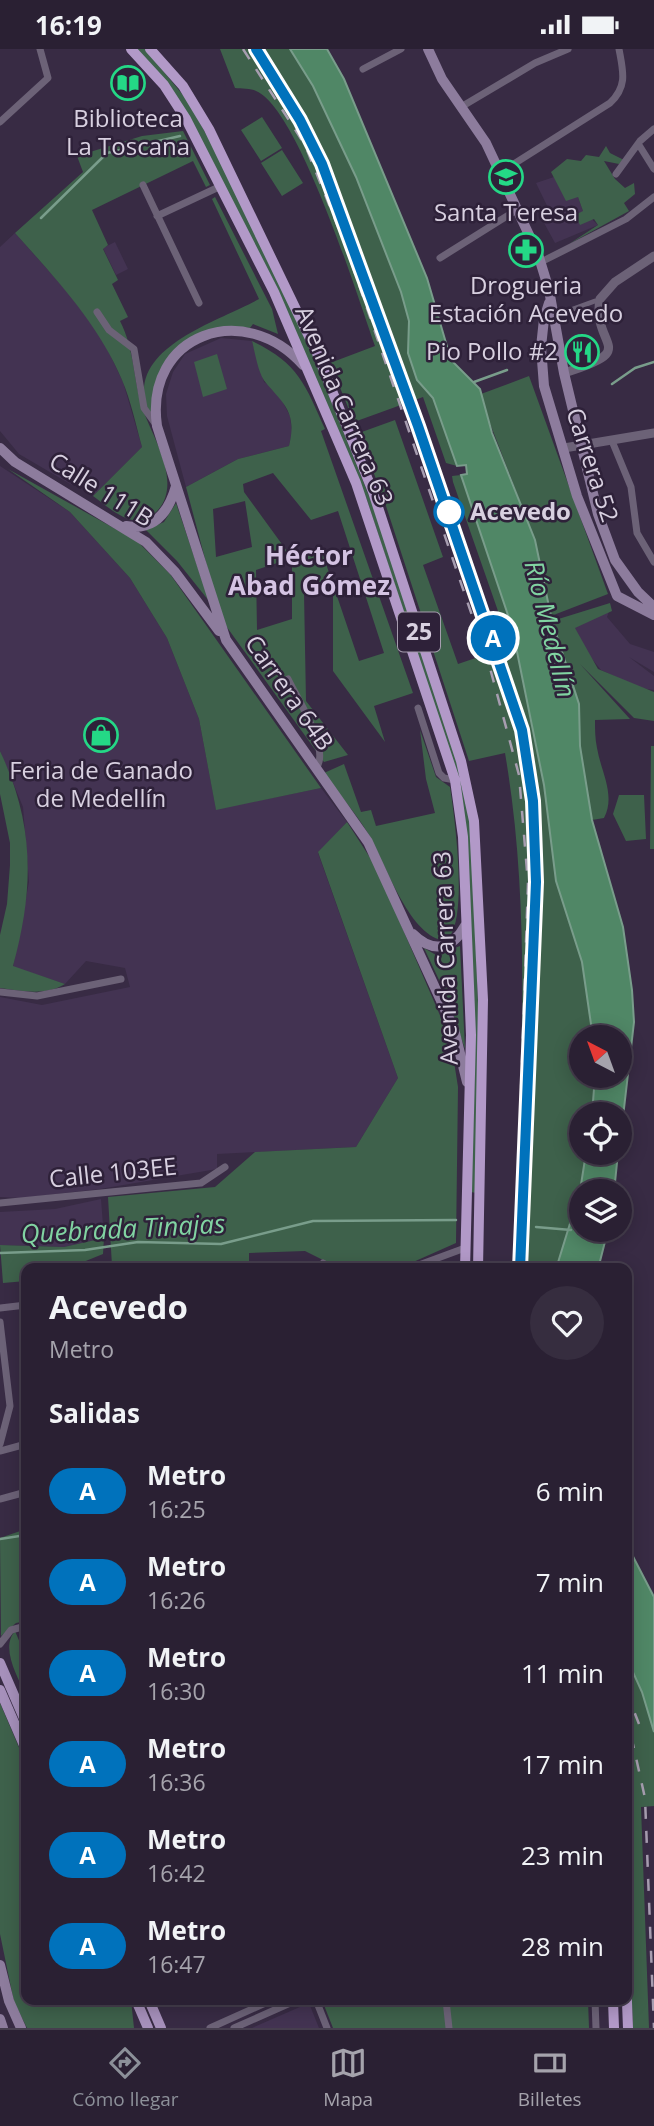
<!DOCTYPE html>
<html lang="es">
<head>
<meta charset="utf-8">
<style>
  :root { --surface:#2a2033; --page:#362d3f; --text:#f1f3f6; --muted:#a5a3ac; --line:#463e4e; --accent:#8c9099 }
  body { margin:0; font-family:"Open Sans",sans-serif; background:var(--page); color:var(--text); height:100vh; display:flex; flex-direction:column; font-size:26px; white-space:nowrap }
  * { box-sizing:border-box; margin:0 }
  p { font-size:23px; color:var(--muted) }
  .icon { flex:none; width:38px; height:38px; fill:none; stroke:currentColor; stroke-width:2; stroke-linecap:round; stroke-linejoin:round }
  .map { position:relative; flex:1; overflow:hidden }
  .drawer { position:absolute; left:21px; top:1214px; width:611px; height:742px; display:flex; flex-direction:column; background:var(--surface); border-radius:14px; box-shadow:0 4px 18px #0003,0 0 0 2px var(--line) }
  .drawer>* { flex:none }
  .badge { padding:0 14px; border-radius:23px; font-size:24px; line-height:46px }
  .needle { width:46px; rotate:319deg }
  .buttons { position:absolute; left:569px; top:976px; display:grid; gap:14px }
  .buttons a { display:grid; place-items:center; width:63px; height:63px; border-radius:50%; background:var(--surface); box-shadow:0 4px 18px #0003,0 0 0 2px var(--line); font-size:35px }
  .map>.badge { position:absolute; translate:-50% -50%; box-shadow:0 0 0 4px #fff }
  h2 { padding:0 28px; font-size:26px; line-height:63px }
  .round { display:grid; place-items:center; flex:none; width:74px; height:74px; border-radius:37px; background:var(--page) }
  .head { display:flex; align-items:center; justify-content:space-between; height:119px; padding:0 28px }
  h1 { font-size:33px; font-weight:700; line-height:52px }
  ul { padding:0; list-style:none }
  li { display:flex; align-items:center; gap:21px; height:91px; padding:0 28px }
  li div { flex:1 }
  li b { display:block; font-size:26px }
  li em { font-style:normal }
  li .badge { min-width:77px; font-weight:700; text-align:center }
  .status { display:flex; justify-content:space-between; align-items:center; height:49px; padding:0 35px; background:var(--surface); direction:ltr }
  .status svg { height:19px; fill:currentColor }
  .tab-bar { display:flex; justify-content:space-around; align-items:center; height:98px; border-top:2px solid var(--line); background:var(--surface); font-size:19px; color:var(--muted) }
  .tab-bar a { display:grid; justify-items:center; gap:4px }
  .tab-bar .on { color:var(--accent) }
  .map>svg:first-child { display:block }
  .built { fill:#433352 }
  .green { fill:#3e614b; fill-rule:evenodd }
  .water { fill:#508766; stroke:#799d8b; stroke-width:2 }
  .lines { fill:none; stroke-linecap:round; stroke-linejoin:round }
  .stream { stroke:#799d8b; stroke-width:2.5 }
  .pedestrian { stroke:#6c6277; stroke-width:5 }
  .minor { stroke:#6c6277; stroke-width:7 }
  .tertiary { stroke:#6c6277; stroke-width:9 }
  .secondary { stroke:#8d7c9d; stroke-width:10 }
  .primary { stroke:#a690bb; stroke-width:10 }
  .trunk { stroke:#b299c8; stroke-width:10 }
  .rail { stroke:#a79db0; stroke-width:2.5; stroke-dasharray:12 12; stroke-linecap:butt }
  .line-casing { stroke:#fff; stroke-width:16 }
  .line { stroke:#0072bc; stroke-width:10 }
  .stop-dot { fill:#fff; stroke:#0072bc; stroke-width:3.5 }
  .labels { text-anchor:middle; stroke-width:5; stroke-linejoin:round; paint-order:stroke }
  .shield { fill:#2e2139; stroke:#a59cae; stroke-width:2 }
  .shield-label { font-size:23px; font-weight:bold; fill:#d8d0e0 }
  .poi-label { font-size:24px; fill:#d8d0e0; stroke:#2e2139 }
  .street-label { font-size:24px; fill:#d8d0e0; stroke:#2e2139 }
  .stop-label { font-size:24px; font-weight:bold; fill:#d8d0e0; stroke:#2e2139; text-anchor:start }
  .neighbourhood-label { font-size:26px; font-weight:bold; fill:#d4c3e3; stroke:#2e2139 }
  .water-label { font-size:26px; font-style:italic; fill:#81d4a2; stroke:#2e2139 }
</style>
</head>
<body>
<div class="status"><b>16:19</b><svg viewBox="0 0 49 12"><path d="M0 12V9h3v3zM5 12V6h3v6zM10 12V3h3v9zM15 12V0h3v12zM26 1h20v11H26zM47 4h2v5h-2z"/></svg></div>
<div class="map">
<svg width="654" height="1979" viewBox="0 0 654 1979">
  <rect width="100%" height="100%" fill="#382b44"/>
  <!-- built -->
  <path class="built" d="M554 128 562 143 578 148 583 162 598 176 555 194 543 172 552 167 536 134Z
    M15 184 73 249 102 289 123 333 142 398 93 447 83 433 72 436 19 405 0 382V198Z
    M115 193 128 220 116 226 103 199Z
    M221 289 252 292 264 333 277 342 290 367 292 383 289 397 238 410 186 438 167 367 166 345 173 323 185 305Z
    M0 417 70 463 130 529 167 589 199 670 216 760 321 739 347 773 318 804 398 1029 356 1098 217 1105V1120L100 1140 21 1149 0 1148V948L42 956 130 938 125 919 86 912 65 935 13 918 29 833 23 758 0 702Z
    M609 562 607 568 630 595 654 603V623L629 608 654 627V641L640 639 601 621 588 605 574 578Z
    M101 1150 104 1189 64 1198 0 1196V1163L55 1160Z
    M309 1954 319 1979H252Z"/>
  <!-- green -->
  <path class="green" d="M136 0H145L187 51 211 94 305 287 373 457 460 719 471 778 479 979 476 1144 471 1143 475 1012 466 785 408 576 367 451 190 71Z
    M220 0H290L313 37 356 128 401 243 409 272 408 304 417 331 433 349 457 417 446 414 423 348 354 373 330 314 375 297C358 249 299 60 256 42 251 39 241 40 235 39Z
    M262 68 282 99 261 112 241 81Z
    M183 82 210 136 206 138 193 112 92 161 108 196 103 200 118 231 112 235 128 268 120 272C135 301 133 331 143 361 154 391 185 438 154 465 133 483 110 459 93 447L142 398C136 376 131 352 122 331 98 274 56 230 15 184L83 123 77 107 142 87Z
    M606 97 610 104 624 111 619 115 604 112 615 130 625 139 634 134 635 145 624 154 629 162 569 195 598 176 594 170 580 176 575 166 583 162 578 148 566 152 551 123 567 110 581 112 586 106 599 108Z
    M282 101 303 134 282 147 261 114Z
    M215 148 272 260 278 285 253 275 250 279C190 272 154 307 151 367 117 301 218 273 259 250L212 150Z
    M252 292C298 314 305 335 325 380L321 382 413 644 374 657 385 693 333 622V535L304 544 306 652 348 706 324 713 221 570 186 438 238 410 289 397C297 364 285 356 266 334 258 325 255 303 252 292ZM273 424 311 471 338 462 384 604 359 612 321 500 292 509 244 443 243 435ZM245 452 252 498 216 508 213 460ZM292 509V570L257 581 256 521Z
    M217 305 227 340 203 348 194 313Z
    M529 327 608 545 551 567 535 491 481 351V345Z
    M395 371 443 508 423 516 458 615 505 599 501 587 506 585 453 433 452 427 461 426 512 578 544 736 556 832 582 913 593 989H581V1027H595L592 1066H581V1104H586L580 1142 556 1220H513C519 1048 534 874 505 704L469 712 386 457 359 384Z
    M8 420 137 492 170 525 321 739 216 761 199 670 167 589 130 529 70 463Z
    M176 454 209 552 177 512 146 481 164 473Z
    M610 554 612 562 575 579 598 620 654 643V672L634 669 580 615 630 670 595 671C595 680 595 690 597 699 601 723 616 746 604 769L592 771 580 697 579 654 552 572Z
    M420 681 436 728 450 738C455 770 467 863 450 887L442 891C409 885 385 814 369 786 356 764 338 744 324 724L344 715 361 763 371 761 376 777 435 764 426 730Z
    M651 697H654V800H650Z
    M0 702C35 776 34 840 13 917L65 935C45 947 23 942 0 939V886L7 855 10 816V794L0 745Z
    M619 746H644L646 790 626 792 613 765Z
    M347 773 376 818 442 971 452 1000 458 1038 456 1194 411 1214 383 1220H341L305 1202 249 1204V1218L117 1220 112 1217 108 1148 215 1138 255 1103 356 1098 398 1029 318 803Z
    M460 897 465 1000 448 950 424 899 436 906Z
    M104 1189 103 1205 66 1220H26V1232L3 1234 0 1196 64 1198Z
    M26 1480V1572L16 1574 1 1587 0 1489Z
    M15 1582 26 1608V1647C18 1628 0 1599 15 1582Z
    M626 1610 642 1643 654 1683V1757L641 1758 649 1979H633L626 1821Z
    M0 1654 26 1715V1951H131L134 1979H27L14 1953 0 1885Z
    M322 1951H588L589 1979H333Z"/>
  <!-- water -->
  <path class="water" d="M290 0H327L344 30 427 229 451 311 480 340 492 384 535 491 552 572 579 655 580 697 592 771 623 878 632 941 634 973 620 1094V1066H592L595 1027H620V989H593L582 913 556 832 544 736 512 578 461 426 467 425 466 416 457 417 433 349 417 331 408 304 409 272 401 243 356 128 313 37Z
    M586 1104H618L614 1143H581V1181H608L598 1220H556L580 1142Z
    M626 1494 654 1548V1683L642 1643 627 1610Z"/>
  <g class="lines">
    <!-- stream -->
    <path class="stream" d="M41 169 107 104 180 87
      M474 333 507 321
      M612 335 635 319 654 313
      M536 1178 571 1181
      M0 1204 85 1201 138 1193 221 1195 313 1172 456 1171
      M0 1490 26 1486"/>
    <!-- pedestrian -->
    <path class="pedestrian" d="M554 267 595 252"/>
    <!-- minor -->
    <path class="minor" d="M363 20 401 0
      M461 58 535 14 568 0
      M0 73 48 29 40 0
      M639 96 654 120
      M501 123 610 54C628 37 623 22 619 0
      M616 125 640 92 654 80
      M143 136 199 254
      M157 167 221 137
      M440 209 518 160
      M541 213 626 170 654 148
      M97 263 109 281 134 300 144 359 157 377
      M612 392 631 438 637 484 654 513
      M288 630C297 649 331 702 316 719
      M418 659 439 724 444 729 455 731
      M0 943 37 947 121 930
      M0 1154 201 1134 225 1118
      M323 1214 333 1220
      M408 1220 465 1199
      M0 1259 26 1256
      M0 1273 10 1357 0 1395
      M0 1402 26 1395
      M0 1450 26 1443
      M0 1595 11 1581 26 1577
      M316 1951 327 1979
      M446 1951 449 1979
      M595 1951 596 1979
      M210 1979 272 1951
      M234 1979 297 1951"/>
    <!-- tertiary -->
    <path class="tertiary" d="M564 324C643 300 591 298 600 250L615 233 654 207
      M564 399 654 384"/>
    <!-- secondary -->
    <path class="secondary" d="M428 0 442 30 486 94 538 205 549 241 564 324 598 465 615 511 638 543 654 558
      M549 254 544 270 541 298 544 337 577 447 617 547 654 566
      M303 316C244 250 144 285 157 377L226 591 368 793 454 980 467 1033
      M0 399 15 413 146 493 175 523 219 582
      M126 477C155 482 169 462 176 437
      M413 885C432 904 452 901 465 877
      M0 1916 9 1952 21 1979
      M0 1970 3 1979"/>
    <!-- primary -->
    <path class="primary" d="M0 1614 26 1674
      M0 1641 26 1701
      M136 1951 148 1979
      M149 1951 161 1979"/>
    <!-- trunk -->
    <path class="trunk" d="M131 0 164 36 186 70 274 243 356 434 455 731 463 788 471 986 465 1220
      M150 0 183 37 209 80 316 302 373 443 461 712 474 772 483 951 478 1220
      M626 1928 628 1979
      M613 1951 614 1979"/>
    <!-- rail -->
    <path class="rail" d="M243 0 305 96 345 195 490 619 519 726 528 834 515 1220
      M256 0 291 55
      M435 423C478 545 531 666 534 797
      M626 1642 639 1675
      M626 1664 645 1749 654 1979"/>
  </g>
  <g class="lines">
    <!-- line casing -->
    <g class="line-casing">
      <path id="line" d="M256 0 300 71 322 115 418 377 522 681 533 752 536 833 520 1220"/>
    </g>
    <!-- line -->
    <use href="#line" class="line"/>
  </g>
  <!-- icons -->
  <defs>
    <g id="library-ring" transform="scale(1.75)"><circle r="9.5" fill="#2e2139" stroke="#24d886" stroke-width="1.5"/><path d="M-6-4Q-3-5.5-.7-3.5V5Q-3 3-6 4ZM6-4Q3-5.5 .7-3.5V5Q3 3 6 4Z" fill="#24d886"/></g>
    <g id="school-ring" transform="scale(1.75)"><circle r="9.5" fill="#2e2139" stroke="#24d886" stroke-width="1.5"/><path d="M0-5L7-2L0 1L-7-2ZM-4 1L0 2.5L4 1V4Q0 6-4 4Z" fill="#24d886"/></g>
    <g id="pharmacy-ring" transform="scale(1.75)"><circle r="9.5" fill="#2e2139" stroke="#24d886" stroke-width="1.5"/><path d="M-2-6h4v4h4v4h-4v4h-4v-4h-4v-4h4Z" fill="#24d886"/></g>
    <g id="restaurant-ring" transform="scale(1.75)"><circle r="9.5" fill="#2e2139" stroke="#24d886" stroke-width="1.5"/><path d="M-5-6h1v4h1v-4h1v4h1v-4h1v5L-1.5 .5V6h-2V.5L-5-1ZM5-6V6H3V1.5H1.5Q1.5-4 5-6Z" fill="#24d886"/></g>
    <g id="shop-ring" transform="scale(1.75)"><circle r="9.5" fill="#2e2139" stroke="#24d886" stroke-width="1.5"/><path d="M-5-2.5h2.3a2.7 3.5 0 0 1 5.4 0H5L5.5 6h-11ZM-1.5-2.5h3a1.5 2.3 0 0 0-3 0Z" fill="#24d886"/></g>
  </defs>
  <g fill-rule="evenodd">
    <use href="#library-ring" x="128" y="34"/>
    <use href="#school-ring" x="506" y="128"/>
    <use href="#pharmacy-ring" x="526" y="201"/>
    <use href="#restaurant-ring" x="582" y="303"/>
    <use href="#shop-ring" x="101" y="686"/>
  </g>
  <!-- markers -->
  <circle class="stop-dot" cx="449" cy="463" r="14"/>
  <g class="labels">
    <!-- shield labels -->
    <rect class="shield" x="398" y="563.5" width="42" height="39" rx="5"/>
    <g class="shield-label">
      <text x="419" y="591">25</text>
    </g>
    <!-- poi labels -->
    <g class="poi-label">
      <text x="128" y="78">Biblioteca<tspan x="128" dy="28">La Toscana</tspan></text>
      <text x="506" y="172">Santa Teresa</text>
      <text x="526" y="245">Drogueria<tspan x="526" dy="28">Estación Acevedo</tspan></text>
      <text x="558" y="311" text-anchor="end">Pio Pollo #2</text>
      <text x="101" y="730">Feria de Ganado<tspan x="101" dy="28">de Medellín</tspan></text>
    </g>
    <!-- street labels -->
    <g class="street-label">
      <text transform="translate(344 357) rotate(67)" y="8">Avenida Carrera 63</text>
      <text transform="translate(592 416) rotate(72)" y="8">Carrera 52</text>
      <text transform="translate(101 441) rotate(32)" y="8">Calle 111B</text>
      <text transform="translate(289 644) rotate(55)" y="8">Carrera 64B</text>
      <text transform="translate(446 909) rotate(-92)" y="8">Avenida Carrera 63</text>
      <text transform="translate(113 1124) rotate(-6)" y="8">Calle 103EE</text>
    </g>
    <!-- stop labels -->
    <g class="stop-label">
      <text x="470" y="471">Acevedo</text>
    </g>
    <!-- neighbourhood labels -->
    <g class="neighbourhood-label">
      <text x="309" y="516">Héctor<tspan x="309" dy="30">Abad Gómez</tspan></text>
    </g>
    <!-- water labels -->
    <g class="water-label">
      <text transform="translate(550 580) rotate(76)" y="9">Río Medellín</text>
      <text transform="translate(123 1180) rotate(-3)" y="9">Quebrada Tinajas</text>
    </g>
  </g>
</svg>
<div class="buttons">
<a><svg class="needle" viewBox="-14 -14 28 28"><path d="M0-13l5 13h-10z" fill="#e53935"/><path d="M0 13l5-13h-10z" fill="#a5a3ac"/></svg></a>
<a><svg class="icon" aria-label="locate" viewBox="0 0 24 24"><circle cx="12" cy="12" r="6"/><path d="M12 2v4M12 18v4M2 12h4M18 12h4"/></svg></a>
<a><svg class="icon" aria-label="layers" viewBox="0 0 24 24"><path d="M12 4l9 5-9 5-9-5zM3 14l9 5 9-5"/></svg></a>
</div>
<b class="badge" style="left:493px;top:589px;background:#0072bc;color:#fff">A</b>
<section class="drawer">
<div class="head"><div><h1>Acevedo</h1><p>Metro</p></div><a class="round"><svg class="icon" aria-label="heart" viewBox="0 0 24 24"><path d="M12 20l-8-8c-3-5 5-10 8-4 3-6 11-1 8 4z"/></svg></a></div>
<h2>Salidas</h2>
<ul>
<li><span class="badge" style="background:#0072bc;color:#fff">A</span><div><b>Metro</b><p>16:25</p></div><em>6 min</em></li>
<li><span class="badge" style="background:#0072bc;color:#fff">A</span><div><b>Metro</b><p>16:26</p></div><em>7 min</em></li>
<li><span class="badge" style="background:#0072bc;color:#fff">A</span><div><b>Metro</b><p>16:30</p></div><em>11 min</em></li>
<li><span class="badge" style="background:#0072bc;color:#fff">A</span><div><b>Metro</b><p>16:36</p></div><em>17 min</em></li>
<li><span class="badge" style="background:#0072bc;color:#fff">A</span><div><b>Metro</b><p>16:42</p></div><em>23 min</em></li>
<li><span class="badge" style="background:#0072bc;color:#fff">A</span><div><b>Metro</b><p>16:47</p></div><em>28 min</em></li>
</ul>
</section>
</div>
<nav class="tab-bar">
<a class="on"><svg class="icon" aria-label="directions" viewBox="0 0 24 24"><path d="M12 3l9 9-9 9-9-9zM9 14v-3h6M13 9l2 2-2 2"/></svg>Cómo llegar</a>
<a><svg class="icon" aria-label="map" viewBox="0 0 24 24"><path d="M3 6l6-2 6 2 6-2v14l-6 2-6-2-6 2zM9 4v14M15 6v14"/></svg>Mapa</a>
<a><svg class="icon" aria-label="tickets" viewBox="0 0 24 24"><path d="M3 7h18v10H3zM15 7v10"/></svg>Billetes</a>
</nav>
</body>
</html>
